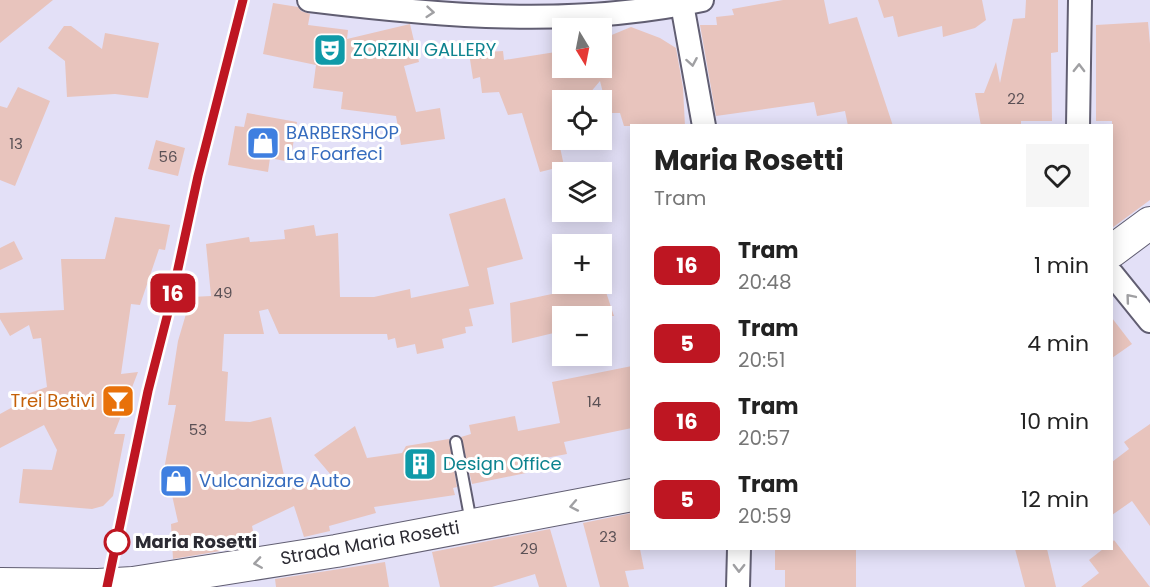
<!DOCTYPE html>
<html lang="en">
<head>
<meta charset="utf-8">
<style>
  :root { --surface:#fff; --page:#f6f6f6; --text:#222; --muted:#767676 }
  body { margin:0; font-family:Poppins,sans-serif; background:var(--page); color:var(--text); height:100vh; display:flex; flex-direction:column; font-size:22px; white-space:nowrap }
  * { box-sizing:border-box; margin:0 }
  p { font-size:20px; color:var(--muted) }
  .icon { flex:none; width:33px; height:33px; fill:none; stroke:currentColor; stroke-width:2; stroke-linecap:round; stroke-linejoin:round }
  .map { position:relative; flex:1; overflow:hidden }
  .panel { position:absolute; left:630px; top:124px; width:483px; height:426px; display:flex; flex-direction:column; background:var(--surface); border-radius:0px; box-shadow:0 3px 15px #0003 }
  .panel>* { flex:none }
  .badge { padding:0 12px; border-radius:9px; font-size:21px; line-height:39px }
  .needle { width:39px; rotate:170deg }
  .controls { position:absolute; left:552px; top:18px; display:grid; gap:12px }
  .controls a { display:grid; place-items:center; width:60px; height:60px; border-radius:0px; background:var(--surface); box-shadow:0 3px 15px #0003; font-size:30px }
  .map>.badge { position:absolute; translate:-50% -50%; box-shadow:0 0 0 3px #fff }
  .round { display:grid; place-items:center; flex:none; width:63px; height:63px; border-radius:0px; background:var(--page) }
  .overview { display:flex; align-items:center; justify-content:space-between; height:102px; padding:0 24px }
  h1 { font-size:28px; font-weight:700; line-height:45px }
  ul { padding:0; list-style:none }
  li { display:flex; align-items:center; gap:18px; height:78px; padding:0 24px }
  li div { flex:1 }
  li b { display:block; font-size:22px }
  li em { font-style:normal }
  li .badge { min-width:66px; font-weight:700; text-align:center }
  .map>svg:first-child { display:block }
  .building { fill:#e8c4bd }
  .lines { fill:none; stroke-linecap:round; stroke-linejoin:round }
  .lane-casing { stroke:#615e72; stroke-width:14 }
  .street-casing { stroke:#615e72; stroke-width:26 }
  .secondary-casing { stroke:#615e72; stroke-width:34 }
  .lane { stroke:#fff; stroke-width:10 }
  .street { stroke:#fff; stroke-width:22 }
  .secondary { stroke:#fff; stroke-width:32 }
  .oneway { stroke:#a0a0a3 }
  .line-casing { stroke:#fff; stroke-width:14 }
  .line { stroke:#be1622; stroke-width:9 }
  .stop-dot { fill:#fff; stroke:#be1622; stroke-width:3 }
  .labels { text-anchor:middle; stroke-width:6; stroke-linejoin:round; paint-order:stroke }
  .number-label { font-size:15px; fill:#5b5156 }
  .culture-label { font-size:18px; fill:#0d838f; stroke:#fff; text-anchor:start }
  .shop-label { font-size:18px; fill:#366cbe; stroke:#fff; text-anchor:start }
  .food-label { font-size:18px; fill:#c56008; stroke:#fff; text-anchor:end }
  .stop-label { font-size:18px; font-weight:bold; fill:#2c2b33; stroke:#fff; text-anchor:start }
  .street-label { font-size:18px; fill:#2c2b33; stroke:#fff }
</style>
</head>
<body>
<div class="map">
<svg width="1150" height="587" viewBox="0 0 1150 587">
  <rect width="100%" height="100%" fill="#e3e0f7"/>
  <!-- building -->
  <path class="building" d="M0 0H53L0 43Z
    M783 0H824L829 24 857 17 893 126H848L845 111 817 116 814 102 716 116 700 25H717L716 17 734 15 732 9Z
    M878 0H982L986 20 975 28 943 37 942 26 898 37 893 16 884 18Z
    M1026 0H1058V52L1051 53 1052 121H1021V126H981L975 93H984L996 62 1000 83 1013 19 1025 18Z
    M273 3 298 7 301 11 310 14 308 25 348 30 347 39 410 24 419 62 404 66 416 112 440 108 445 139 401 145 396 116 341 109 343 92 313 88 316 65 263 54Z
    M1148 22 1150 44V200L1112 228V121H1096V25Z
    M64 26H71L102 49 105 33 159 43 148 98 115 94 67 97 65 61 48 48Z
    M631 27 660 38 676 48 683 88 685 126H624L620 113H608L600 81 584 100H562V113L553 114 564 166 540 172 522 113 508 115 499 92 482 93 480 77 473 79 469 53 503 51 504 60 562 51V68H602V39Z
    M18 87 50 101 15 186 0 180V106L7 108Z
    M247 113 297 122 290 162 270 158 268 172 228 165 235 126 244 127Z
    M156 140 185 148 178 176 148 169Z
    M505 198 523 259 487 268 494 304 469 309 473 326 465 327 466 333 442 339 444 348 417 354 415 344 397 348 395 338 388 340 387 334H279L268 309 259 311 264 334H224L222 371 228 372 225 421 250 422 271 417 287 489 331 475 314 455 355 426 367 458 402 453 406 446 449 439 457 487 453 488 455 495 374 507 376 513 329 526 330 531 304 537 294 506 252 526 256 545 173 559 171 524 178 522 165 464 176 405H168L178 341 191 297 211 296 206 244 249 237 250 242 285 239 284 230 314 225 316 236 338 233 340 297H374L410 289 411 298 469 286 449 214Z
    M115 217 170 225 165 250 159 249 140 305 131 304 121 374 138 372 114 434H125L113 496 103 506 92 509 19 503 23 469 52 470 57 450 44 425 0 448V414L29 398 27 394 47 387 41 338 33 339 29 325 10 336 0 319V313L64 310 61 259H105Z
    M14 241 23 259 0 270V248Z
    M603 283 614 316H562V331L512 343 510 303Z
    M1112 318 1132 344 1112 358Z
    M632 366V428L564 442 567 454 524 462 526 473 472 484 461 437 471 434 469 425 515 416 518 431 560 423 552 382Z
    M1150 424V526L1132 501 1112 515V462L1129 449 1124 442Z
    M632 513V549H640L644 569 625 571 629 587H600L583 523Z
    M550 529 567 587H539L535 574 492 587H440L432 552Z
    M1114 540 1150 587H1081L1099 573 1089 560 1103 549H1112V543Z
    M775 549H856V587H785V570H775Z
    M1015 549H1047L1056 587H1025Z
    M385 562 389 587H276L275 579Z"/>
  <g class="lines">
    <!-- lane casing -->
    <g class="lane-casing">
      <path id="lane" d="M456 442 471 522"/>
    </g>
    <!-- street casing -->
    <g class="street-casing">
      <path id="street" d="M309 0C439 16 574 28 702 0
        M682 4 704 126
        M1078 126 1080 0
        M1112 274 1150 321
        M738 587 739 549"/>
    </g>
    <!-- secondary casing -->
    <g class="secondary-casing">
      <path id="secondary" d="M1112 251 1150 223
        M0 584 98 585 133 583 336 551 632 495"/>
    </g>
    <!-- lane -->
    <use href="#lane" class="lane"/>
    <!-- street -->
    <use href="#street" class="street"/>
    <!-- secondary -->
    <use href="#secondary" class="secondary"/>
  </g>
  <!-- one-way arrows -->
  <defs><path id="oneway-chevron" d="M-2-3.5L2.5 0L-2 3.5" fill="none" stroke-width="1.6" stroke-linecap="round" stroke-linejoin="round" transform="scale(1.5)"/></defs>
  <g class="oneway">
    <use href="#oneway-chevron" transform="translate(430 12) rotate(5)"/>
    <use href="#oneway-chevron" transform="translate(692 62) rotate(80)"/>
    <use href="#oneway-chevron" transform="translate(1079 68) rotate(-89)"/>
    <use href="#oneway-chevron" transform="translate(1130 298) rotate(-130)"/>
    <use href="#oneway-chevron" transform="translate(574 506) rotate(169)"/>
    <use href="#oneway-chevron" transform="translate(258 563) rotate(171)"/>
    <use href="#oneway-chevron" transform="translate(739 568) rotate(91)"/>
  </g>
  <g class="lines">
    <!-- line casing -->
    <g class="line-casing">
      <path id="line" d="M107 587 148 391 171 301 198 176 243 0"/>
    </g>
    <!-- line -->
    <use href="#line" class="line"/>
  </g>
  <!-- icons -->
  <defs>
    <g id="theatre-square" transform="scale(1.725)"><rect x="-9" y="-9" width="18" height="18" rx="4" fill="#0f9aa8" stroke="#fff"/><path d="M-5-5.5Q0-4 5-5.5V0Q5 5 0 6Q-5 5-5 0ZM-3.3-2.5H-1v1.5H-3.3ZM1-2.5H3.3v1.5H1ZM-2.8 1Q0 5.5 2.8 1Z" fill="#fff"/></g>
    <g id="shop-square" transform="scale(1.725)"><rect x="-9" y="-9" width="18" height="18" rx="4" fill="#3f7fe0" stroke="#fff"/><path d="M-5-2.5h2.3a2.7 3.5 0 0 1 5.4 0H5L5.5 6h-11ZM-1.5-2.5h3a1.5 2.3 0 0 0-3 0Z" fill="#fff"/></g>
    <g id="bar-square" transform="scale(1.725)"><rect x="-9" y="-9" width="18" height="18" rx="4" fill="#e8710a" stroke="#fff"/><path d="M-6-5H6L.8 .8V4.5H3.5V6h-7V4.5H-.8V.8Z" fill="#fff"/></g>
    <g id="building-square" transform="scale(1.725)"><rect x="-9" y="-9" width="18" height="18" rx="4" fill="#0f9aa8" stroke="#fff"/><path d="M-4-6H4V6H1V3H-1V6H-4ZM-2.5-4.3h1.7v1.8h-1.7ZM.8-4.3h1.7v1.8H.8ZM-2.5-1h1.7V.8h-1.7ZM.8-1h1.7V.8H.8Z" fill="#fff"/></g>
  </defs>
  <g fill-rule="evenodd">
    <use href="#theatre-square" x="330" y="50"/>
    <use href="#shop-square" x="263" y="143"/>
    <use href="#bar-square" x="118" y="401"/>
    <use href="#building-square" x="420" y="464"/>
    <use href="#shop-square" x="176" y="481"/>
  </g>
  <!-- markers -->
  <circle class="stop-dot" cx="117" cy="542" r="12"/>
  <g class="labels">
    <!-- number labels -->
    <g class="number-label">
      <text x="1016" y="104">22</text>
      <text x="16" y="149">13</text>
      <text x="168" y="162">56</text>
      <text x="223" y="298">49</text>
      <text x="594" y="407">14</text>
      <text x="198" y="435">53</text>
      <text x="608" y="542">23</text>
      <text x="529" y="554">29</text>
    </g>
    <!-- culture labels -->
    <g class="culture-label">
      <text x="353" y="56">ZORZINI GALLERY</text>
      <text x="443" y="470">Design Office</text>
    </g>
    <!-- shop labels -->
    <g class="shop-label">
      <text x="286" y="139">BARBERSHOP<tspan x="286" dy="21">La Foarfeci</tspan></text>
      <text x="199" y="487">Vulcanizare Auto</text>
    </g>
    <!-- food labels -->
    <g class="food-label">
      <text x="95" y="407">Trei Betivi</text>
    </g>
    <!-- stop labels -->
    <g class="stop-label">
      <text x="135" y="548">Maria Rosetti</text>
    </g>
    <!-- street labels -->
    <g class="street-label">
      <text transform="translate(370 543) rotate(-10)" y="6">Strada Maria Rosetti</text>
    </g>
  </g>
</svg>
<div class="controls">
<a><svg class="needle" viewBox="-14 -14 28 28"><path d="M0-13l5 13h-10z" fill="#e53935"/><path d="M0 13l5-13h-10z" fill="#767676"/></svg></a>
<a><svg class="icon" aria-label="locate" viewBox="0 0 24 24"><circle cx="12" cy="12" r="6"/><path d="M12 2v4M12 18v4M2 12h4M18 12h4"/></svg></a>
<a><svg class="icon" aria-label="layers" viewBox="0 0 24 24"><path d="M12 4l9 5-9 5-9-5zM3 14l9 5 9-5"/></svg></a>
<a>+</a>
<a>−</a>
</div>
<b class="badge" style="left:173px;top:293px;background:#be1622;color:#fff">16</b>
<section class="panel">
<div class="overview"><div><h1>Maria Rosetti</h1><p>Tram</p></div><a class="round"><svg class="icon" aria-label="heart" viewBox="0 0 24 24"><path d="M12 20l-8-8c-3-5 5-10 8-4 3-6 11-1 8 4z"/></svg></a></div>
<ul>
<li><span class="badge" style="background:#be1622;color:#fff">16</span><div><b>Tram</b><p>20:48</p></div><em>1 min</em></li>
<li><span class="badge" style="background:#be1622;color:#fff">5</span><div><b>Tram</b><p>20:51</p></div><em>4 min</em></li>
<li><span class="badge" style="background:#be1622;color:#fff">16</span><div><b>Tram</b><p>20:57</p></div><em>10 min</em></li>
<li><span class="badge" style="background:#be1622;color:#fff">5</span><div><b>Tram</b><p>20:59</p></div><em>12 min</em></li>
</ul>
</section>
</div>
</body>
</html>
